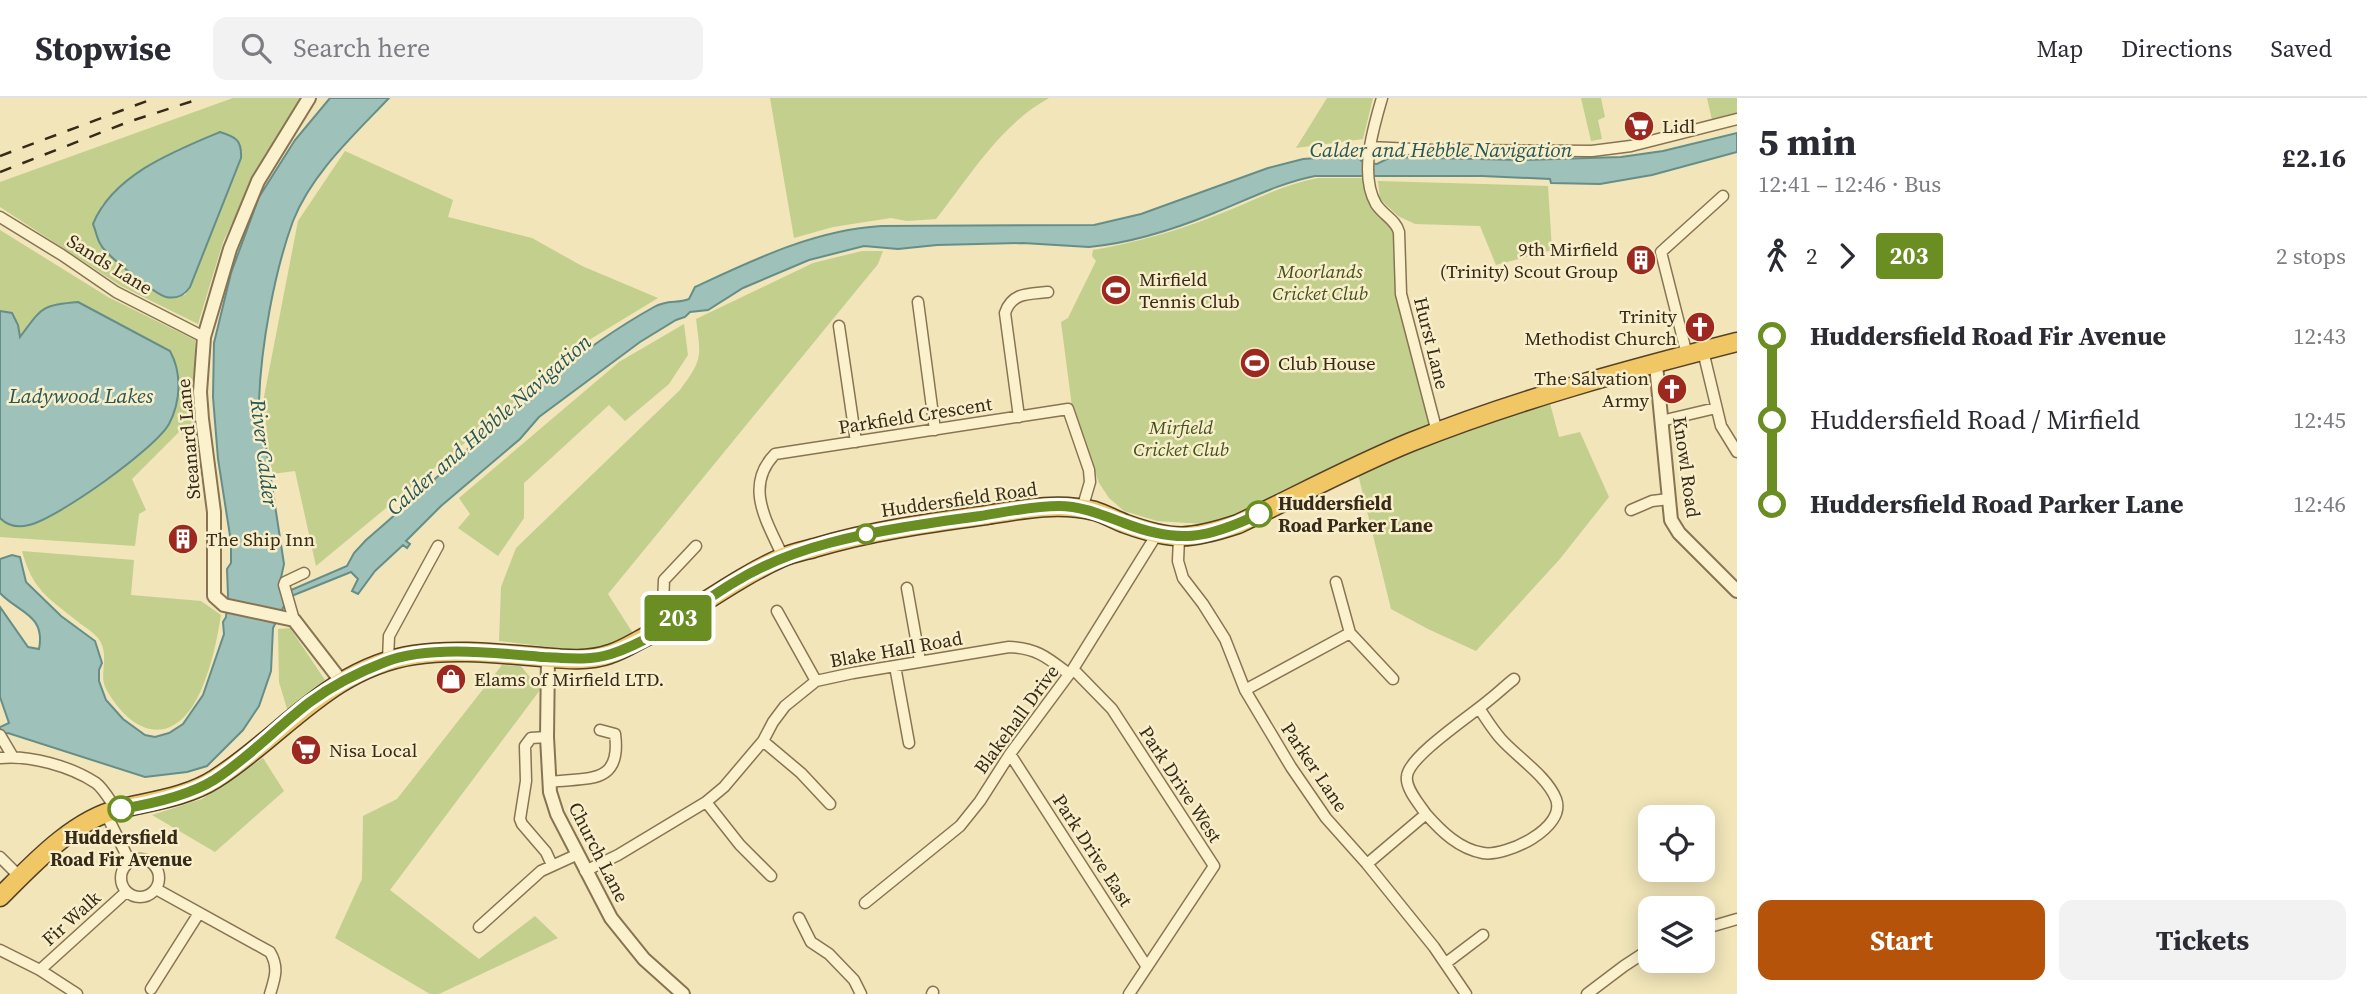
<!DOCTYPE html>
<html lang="en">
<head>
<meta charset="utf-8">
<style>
  :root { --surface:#fff; --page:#f2f2f3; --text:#2b2b33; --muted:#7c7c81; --line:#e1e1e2; --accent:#b45309 }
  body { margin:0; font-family:"Source Serif 4",serif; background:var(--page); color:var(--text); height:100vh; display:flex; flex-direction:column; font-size:26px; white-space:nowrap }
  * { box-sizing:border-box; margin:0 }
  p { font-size:23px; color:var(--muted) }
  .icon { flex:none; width:38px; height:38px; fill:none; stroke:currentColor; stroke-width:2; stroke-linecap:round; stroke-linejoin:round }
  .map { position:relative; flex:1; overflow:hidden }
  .sheet { display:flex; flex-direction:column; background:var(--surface); width:630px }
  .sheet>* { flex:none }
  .badge { padding:0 14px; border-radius:5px; font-size:24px; line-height:46px }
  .fabs { position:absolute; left:1638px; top:707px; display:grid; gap:14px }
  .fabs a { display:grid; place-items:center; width:77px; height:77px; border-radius:14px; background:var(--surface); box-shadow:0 4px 18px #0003; font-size:35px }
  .map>.badge { position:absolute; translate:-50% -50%; box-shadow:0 0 0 4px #fff }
  .legs { display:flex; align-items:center; gap:10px; height:77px; padding:0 21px; font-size:23px }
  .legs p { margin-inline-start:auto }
  .overview { display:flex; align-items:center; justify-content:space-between; height:119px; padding:0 21px }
  h1 { font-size:38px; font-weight:700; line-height:52px }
  .primary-button { display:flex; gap:14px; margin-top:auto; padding:14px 21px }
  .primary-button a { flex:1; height:80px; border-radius:14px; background:var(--accent); color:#fff; font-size:28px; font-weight:700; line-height:80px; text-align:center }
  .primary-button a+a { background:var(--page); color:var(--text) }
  ul { padding:0 21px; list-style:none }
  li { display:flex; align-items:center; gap:24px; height:84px; font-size:26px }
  li i { display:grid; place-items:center; width:10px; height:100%; margin:0 9px; background:currentColor }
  li i::after { content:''; width:18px; height:18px; margin:-9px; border:5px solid; border-radius:50%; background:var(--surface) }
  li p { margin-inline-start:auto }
  li:first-child i { background:linear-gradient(#0000 50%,currentColor 0) }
  li:last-child i { background:linear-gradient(currentColor 50%,#0000 0) }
  header { display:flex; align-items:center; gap:42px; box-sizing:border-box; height:98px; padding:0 35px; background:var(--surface); border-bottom:2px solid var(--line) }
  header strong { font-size:33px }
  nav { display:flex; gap:38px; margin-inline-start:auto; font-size:24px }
  .search { width:490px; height:63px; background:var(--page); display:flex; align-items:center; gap:18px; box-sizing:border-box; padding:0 24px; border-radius:14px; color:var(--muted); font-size:26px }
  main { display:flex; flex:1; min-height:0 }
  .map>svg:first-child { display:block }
  .green { fill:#c2cf8d; fill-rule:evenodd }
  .water { fill:#9ec1ba; stroke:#668e88; stroke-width:2 }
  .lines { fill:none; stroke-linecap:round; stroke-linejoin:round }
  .minor-casing { stroke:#887453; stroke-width:13 }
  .tertiary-casing { stroke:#887453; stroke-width:16 }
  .trunk-casing { stroke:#554128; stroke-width:21 }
  .minor { stroke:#fbf2cd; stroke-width:10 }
  .tertiary { stroke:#fbf2cd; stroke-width:12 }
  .trunk { stroke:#f1c766; stroke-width:18 }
  .rail { stroke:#362a19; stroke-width:2.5; stroke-dasharray:12 12; stroke-linecap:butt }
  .line-1-casing { stroke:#fff; stroke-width:16 }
  .line-1 { stroke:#6b8e23; stroke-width:10 }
  .stop-1-dot { fill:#fff; stroke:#6b8e23; stroke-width:3.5 }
  .labels { text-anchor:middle; stroke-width:5; stroke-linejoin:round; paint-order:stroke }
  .poi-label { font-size:19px; fill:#362a19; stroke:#f8eec9; text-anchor:start }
  .street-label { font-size:19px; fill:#362a19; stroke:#f8eec9 }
  .park-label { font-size:19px; font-style:italic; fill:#42541e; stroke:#f8eec9 }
  .stop-label { font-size:19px; font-weight:bold; fill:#362a19; stroke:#f8eec9; text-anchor:start }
  .water-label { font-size:21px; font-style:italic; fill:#275657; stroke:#f8eec9 }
</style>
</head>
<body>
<header>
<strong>Stopwise</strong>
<div class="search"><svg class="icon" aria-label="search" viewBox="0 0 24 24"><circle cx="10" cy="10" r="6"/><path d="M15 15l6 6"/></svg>Search here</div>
<nav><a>Map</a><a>Directions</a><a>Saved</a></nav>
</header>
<main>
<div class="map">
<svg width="1737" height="896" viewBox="0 0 1737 896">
  <rect width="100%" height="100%" fill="#f1e5b9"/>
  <!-- green -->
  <path class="green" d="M233 0H301L261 65 223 144 198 226 121 188 0 109V84ZM180 50 241 60 190 189 185 197 164 199 115 163 101 148V108L129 81Z
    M770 0H1049C1001 26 969 79 936 121L907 123 891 120 833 129 794 140Z
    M1327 0H1373L1363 41 1296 50Z
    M1581 0H1601L1605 19 1598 22 1602 41 1591 43Z
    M1707 0H1737V15L1712 22Z
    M345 53 453 102 448 119 532 140 582 168 658 200 589 242 316 468 295 373 272 376 263 304 298 123Z
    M1318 80H1363L1369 98 1395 127 1396 174 1432 332 1290 396 1234 418 1204 426 1157 423 1124 413 1109 400 1099 385 1072 309 1061 224 1068 220 1096 163 1092 158 1093 152C1133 145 1174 134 1212 119 1248 106 1280 87 1318 80Z
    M1378 83 1548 88 1552 152 1496 167 1480 128 1415 126 1398 118 1380 101Z
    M0 132 108 199 195 242 194 306 198 344 179 334 132 381 146 412 139 416 135 448 0 439V420L12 428H28L20 240 0 213Z
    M862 153H883L878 166 608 496 634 537 607 550 583 553 499 543 501 489 516 450 680 292C703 261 701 259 696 221L813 165Z
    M684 226 688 257 669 286 625 323 609 307 524 385V420L498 458 458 430 470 416 459 400 619 264Z
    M1548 298 1559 339 1580 334 1609 399 1559 462 1476 553 1428 531 1391 511 1358 376 1439 340Z
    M22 453 134 462 131 497 201 503 221 517C217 542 212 566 202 590 177 649 135 642 106 591 98 576 111 557 98 540 92 533 83 528 77 523 46 498 33 492 22 453Z
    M290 530 325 582 288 614 279 584 278 531Z
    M502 567 521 568 540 592 390 792 479 861 535 818 558 840 439 896H430L335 840 362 781 363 718 397 701Z
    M263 660 284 693 215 754 152 717 202 701Z"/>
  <!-- water -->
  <path class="water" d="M330 0H389C354 37 312 75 293 123 274 175 261 248 259 303L284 466 279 489 282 496 347 468 354 455 366 442C459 363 546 269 654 209 668 201 677 206 689 201L695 189C755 161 815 132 881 128L1094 127 1141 116 1268 70 1303 61 1346 58H1356L1364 65 1377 66 1391 59 1521 62 1621 59 1663 53 1737 35V54L1652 77 1600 86 1551 85 1550 81 1482 78H1315C1279 85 1247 102 1214 115 1175 131 1131 145 1089 149L1023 145 937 147 898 151 864 148 809 162 743 190 708 212 690 214 685 219 676 222 640 244 539 319 520 341 441 408 406 443 410 446 407 450 403 447 375 473 358 496 352 493 358 481 351 474 284 501V508L273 530 271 573 259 608 243 632 207 668 187 674 145 679 8 635 0 637V629L9 625 0 599V509L28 549 39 551C46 516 17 514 0 495V461L12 457 20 459 26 484 61 518 95 543 102 565 99 572V583L106 602 123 621 145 637 155 639 169 635 183 626 203 597 224 536 223 524 226 519 228 497 227 471 231 465V444L218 361 213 299 214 245 231 175 259 99 295 42Z
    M220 34C236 39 242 42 241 60L190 189C184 198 177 201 166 199 155 196 107 158 101 147 97 142 96 133 93 126 113 77 174 53 220 34Z
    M78 204 170 253C182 275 181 303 169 326 155 351 58 420 29 427 18 430 8 428 0 420V213L12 215 18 227 20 239C42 210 40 207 78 204Z"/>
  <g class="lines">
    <!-- minor casing -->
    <g class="minor-casing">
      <path id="minor" d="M1382 0C1373 31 1359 76 1376 106 1383 117 1396 122 1399 134L1401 196 1437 334
        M1370 49 1433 52 1592 53 1631 48 1737 21
        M0 119 62 157 116 194 204 239
        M918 204 935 332
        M839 228 856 344
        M1703 253 1721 328 1737 354
        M1687 257 1661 154 1723 98
        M1019 319 1005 215C1012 194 1029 196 1048 194
        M1661 323 1716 310
        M1631 412 1652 403 1669 401
        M1179 440 1178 463 1183 480 1203 506 1225 541 1245 592 1291 669 1326 720 1367 766 1434 849 1466 896
        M783 459C768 425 743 389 775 356L1068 311 1089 372 1090 384 1082 411
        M907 490 920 563
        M777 513 816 583
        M294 522 284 487 285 484 304 475
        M662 530 664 482 696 448
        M1350 535 1393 581
        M388 562 389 538 438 448
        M895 568 909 645
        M1073 571 1112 611 1214 768 1129 896
        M1245 592 1350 535 1336 484
        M0 637 13 659
        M547 639 531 640 525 648 526 683 520 721 522 726 546 754 552 767
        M763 643 801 675 830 706
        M1010 656 1147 869
        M0 660C30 657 70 668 96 685 104 691 110 703 116 711
        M550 684C587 679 622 688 615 636L600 632
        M706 704 740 747 771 778
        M106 716 130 764
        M1426 716C1441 733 1459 751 1483 755 1506 759 1567 730 1556 701 1547 678 1517 659 1501 641 1493 632 1486 621 1479 610
        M0 759 20 779
        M121 780a19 19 0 1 1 38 0a19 19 0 1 1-38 0Z
        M1367 766 1426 716C1419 706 1405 690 1407 678 1409 658 1473 616 1489 602 1498 595 1505 588 1514 581
        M585 773 618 757 706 704 724 689 763 643 773 624 785 608 816 583 853 575 1009 549C1037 550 1048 560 1069 576
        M156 791 270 854C279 869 275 880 270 896
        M865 805 960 728 980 703 1010 656 1073 571 1157 436
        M799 820 811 844 829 856 854 882 861 896
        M479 829 541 773 576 757
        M1703 831 1737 821
        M0 852 40 872 77 896
        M1446 865 1483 837
        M40 872 126 794
        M151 891 199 815
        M932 896 933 894
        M1587 896 1624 868 1650 851"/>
    </g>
    <!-- tertiary casing -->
    <g class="tertiary-casing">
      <path id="tertiary" d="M309 0 258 83 230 151 204 239 200 294 202 321 214 414V498L224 507 294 522 341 583
        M1656 267 1671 422 1679 435 1737 493
        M548 559 547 639 550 694 557 716 611 820 644 861 683 896"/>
    </g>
    <!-- trunk casing -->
    <g class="trunk-casing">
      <path id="trunk" d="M0 799C32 767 73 722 119 711 151 703 187 699 215 681 283 638 329 570 414 557 452 551 492 555 530 558 556 560 585 565 610 556 623 552 635 544 647 538 693 514 734 481 781 460 792 455 803 453 814 450 870 433 929 425 987 417 1023 411 1059 404 1095 413 1105 416 1115 422 1126 426 1173 443 1190 442 1238 426 1295 399 1352 368 1411 344 1516 302 1627 272 1737 244"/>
    </g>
    <!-- minor -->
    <use href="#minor" class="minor"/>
    <!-- tertiary -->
    <use href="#tertiary" class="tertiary"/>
    <!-- trunk -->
    <use href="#trunk" class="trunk"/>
    <!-- rail -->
    <path class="rail" d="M0 58 155 0
      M0 74 128 24 202 0"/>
  </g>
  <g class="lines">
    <!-- line-1 casing -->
    <g class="line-1-casing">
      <path id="line-1" d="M121 711C151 706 188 698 214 682 249 660 277 629 310 604 333 587 359 574 385 564 429 547 497 555 544 559 566 560 589 563 611 556 655 542 693 509 733 485 762 467 795 454 829 445 878 432 929 425 980 418 1005 414 1033 408 1059 408 1082 408 1102 417 1124 425 1178 446 1207 441 1259 416"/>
    </g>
    <!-- line-1 -->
    <use href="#line-1" class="line-1"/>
  </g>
  <!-- icons -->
  <defs>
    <g id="supermarket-disc" transform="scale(1.575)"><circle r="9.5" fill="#9c281f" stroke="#f8eec9"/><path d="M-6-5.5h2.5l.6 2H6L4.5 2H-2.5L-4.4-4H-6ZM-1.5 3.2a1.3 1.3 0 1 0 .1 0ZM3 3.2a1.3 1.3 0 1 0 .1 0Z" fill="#fff"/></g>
    <g id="building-disc" transform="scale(1.575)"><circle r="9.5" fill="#9c281f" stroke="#f8eec9"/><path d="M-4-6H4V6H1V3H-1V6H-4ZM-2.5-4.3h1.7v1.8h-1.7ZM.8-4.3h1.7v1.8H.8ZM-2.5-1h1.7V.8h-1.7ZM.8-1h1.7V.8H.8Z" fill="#fff"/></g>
    <g id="stadium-disc" transform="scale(1.575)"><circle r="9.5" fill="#9c281f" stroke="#f8eec9"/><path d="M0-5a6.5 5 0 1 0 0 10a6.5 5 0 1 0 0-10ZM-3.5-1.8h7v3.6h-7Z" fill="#fff"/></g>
    <g id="church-disc" transform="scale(1.575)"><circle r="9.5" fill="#9c281f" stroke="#f8eec9"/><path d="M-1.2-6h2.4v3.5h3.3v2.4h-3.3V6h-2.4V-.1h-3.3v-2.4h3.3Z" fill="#fff"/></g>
    <g id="shop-disc" transform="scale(1.575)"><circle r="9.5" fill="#9c281f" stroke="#f8eec9"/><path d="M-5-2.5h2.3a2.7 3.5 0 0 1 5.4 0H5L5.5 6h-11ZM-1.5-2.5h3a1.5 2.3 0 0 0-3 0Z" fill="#fff"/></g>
  </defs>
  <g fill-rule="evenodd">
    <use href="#supermarket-disc" x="1639" y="28"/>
    <use href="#building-disc" x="1641" y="162"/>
    <use href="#stadium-disc" x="1116" y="192"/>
    <use href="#church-disc" x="1700" y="229"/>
    <use href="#stadium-disc" x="1255" y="265"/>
    <use href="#church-disc" x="1672" y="291"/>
    <use href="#building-disc" x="183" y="441"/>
    <use href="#shop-disc" x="451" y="581"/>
    <use href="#supermarket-disc" x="306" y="652"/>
  </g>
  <!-- markers -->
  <g class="stop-1-dot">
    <circle cx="1259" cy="416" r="12"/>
    <circle cx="866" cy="436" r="9"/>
    <circle cx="121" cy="711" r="12"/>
  </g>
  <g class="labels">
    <!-- poi labels -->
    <g class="poi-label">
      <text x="1662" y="35">Lidl</text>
      <text x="1618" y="158" text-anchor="end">9th Mirfield<tspan x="1618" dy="22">(Trinity) Scout Group</tspan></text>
      <text x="1139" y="188">Mirfield<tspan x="1139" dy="22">Tennis Club</tspan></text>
      <text x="1677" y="225" text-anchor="end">Trinity<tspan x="1677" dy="22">Methodist Church</tspan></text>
      <text x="1278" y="272">Club House</text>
      <text x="1649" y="287" text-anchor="end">The Salvation<tspan x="1649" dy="22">Army</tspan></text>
      <text x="206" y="448">The Ship Inn</text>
      <text x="474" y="588">Elams of Mirfield LTD.</text>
      <text x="329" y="659">Nisa Local</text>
    </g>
    <!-- street labels -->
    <g class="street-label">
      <text transform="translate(110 166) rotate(32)" y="7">Sands Lane</text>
      <text transform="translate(1432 245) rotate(76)" y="7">Hurst Lane</text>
      <text transform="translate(915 317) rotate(-9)" y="7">Parkfield Crescent</text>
      <text transform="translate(188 341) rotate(-95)" y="7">Steanard Lane</text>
      <text transform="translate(1687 369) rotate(82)" y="7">Knowl Road</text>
      <text transform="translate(959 401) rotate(-8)" y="7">Huddersfield Road</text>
      <text transform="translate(896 551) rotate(-10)" y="7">Blake Hall Road</text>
      <text transform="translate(1016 621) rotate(-54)" y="7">Blakehall Drive</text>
      <text transform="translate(1315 669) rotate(56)" y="7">Parker Lane</text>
      <text transform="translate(1181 686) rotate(57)" y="7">Park Drive West</text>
      <text transform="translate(1093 752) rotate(57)" y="7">Park Drive East</text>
      <text transform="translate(599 754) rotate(63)" y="7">Church Lane</text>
      <text transform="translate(71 820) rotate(-42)" y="7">Fir Walk</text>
    </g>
    <!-- park labels -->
    <g class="park-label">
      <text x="1320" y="180">Moorlands<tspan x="1320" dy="22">Cricket Club</tspan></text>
      <text x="1181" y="336">Mirfield<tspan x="1181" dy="22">Cricket Club</tspan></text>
    </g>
    <!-- stop labels -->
    <g class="stop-label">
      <text x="1278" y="412">Huddersfield<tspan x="1278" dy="22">Road Parker Lane</tspan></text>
      <text x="121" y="746" text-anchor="middle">Huddersfield<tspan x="121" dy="22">Road Fir Avenue</tspan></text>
    </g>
    <!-- water labels -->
    <g class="water-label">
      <text x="1441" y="59">Calder and Hebble Navigation</text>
      <text x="81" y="305">Ladywood Lakes</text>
      <text transform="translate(489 327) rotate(-41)" y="7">Calder and Hebble Navigation</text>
      <text transform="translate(264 355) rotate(83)" y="7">River Calder</text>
    </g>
  </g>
</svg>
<div class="fabs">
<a><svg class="icon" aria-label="locate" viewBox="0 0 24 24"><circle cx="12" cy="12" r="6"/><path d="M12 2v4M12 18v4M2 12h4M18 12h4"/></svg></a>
<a><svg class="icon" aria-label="layers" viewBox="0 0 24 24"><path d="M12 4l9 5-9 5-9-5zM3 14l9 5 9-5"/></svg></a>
</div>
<b class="badge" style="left:678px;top:520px;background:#6b8e23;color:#fff">203</b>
</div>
<section class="sheet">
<div class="overview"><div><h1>5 min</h1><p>12:41 – 12:46 · Bus</p></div><b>£2.16</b></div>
<div class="legs"><svg class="icon" aria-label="walk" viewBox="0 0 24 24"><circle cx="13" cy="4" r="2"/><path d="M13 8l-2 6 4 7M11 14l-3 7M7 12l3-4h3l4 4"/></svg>2<svg class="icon" aria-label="forward" viewBox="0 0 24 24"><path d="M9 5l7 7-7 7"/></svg><b class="badge" style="background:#6b8e23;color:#fff">203</b><p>2 stops</p></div>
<ul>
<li><i style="color:#6b8e23"></i><b>Huddersfield Road Fir Avenue</b><p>12:43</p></li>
<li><i style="color:#6b8e23"></i><span>Huddersfield Road / Mirfield</span><p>12:45</p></li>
<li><i style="color:#6b8e23"></i><b>Huddersfield Road Parker Lane</b><p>12:46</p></li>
</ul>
<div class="primary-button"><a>Start</a><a>Tickets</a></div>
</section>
</main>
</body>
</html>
